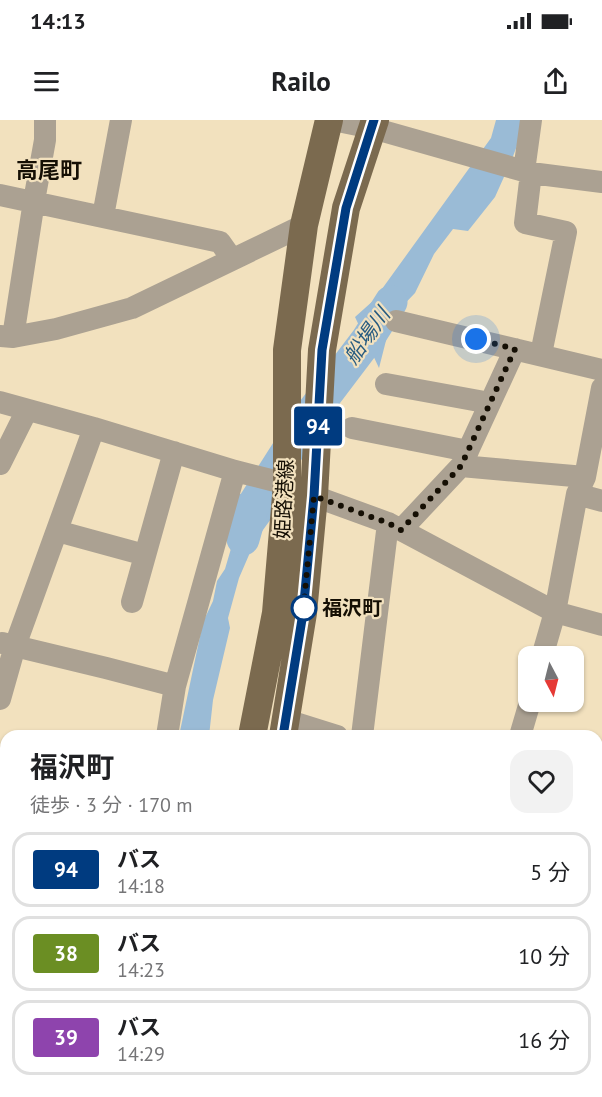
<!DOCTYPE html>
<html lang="ja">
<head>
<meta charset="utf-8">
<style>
  :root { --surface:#fff; --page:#f2f2f2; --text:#202124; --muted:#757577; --line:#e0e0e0 }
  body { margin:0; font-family:"PT Sans","Noto Sans JP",sans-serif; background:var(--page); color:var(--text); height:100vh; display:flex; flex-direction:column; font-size:22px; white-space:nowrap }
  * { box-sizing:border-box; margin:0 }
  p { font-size:20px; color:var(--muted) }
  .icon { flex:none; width:33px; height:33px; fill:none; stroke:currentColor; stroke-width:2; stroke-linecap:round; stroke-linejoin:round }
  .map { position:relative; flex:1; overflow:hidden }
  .side { position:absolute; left:0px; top:610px; width:603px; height:368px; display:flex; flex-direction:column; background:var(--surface); border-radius:18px 18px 0 0; box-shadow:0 2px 4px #0004 }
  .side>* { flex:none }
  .badge { padding:0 12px; border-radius:4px; font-size:21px; line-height:39px }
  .needle { width:39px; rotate:173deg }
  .buttons { position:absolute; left:518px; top:526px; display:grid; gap:12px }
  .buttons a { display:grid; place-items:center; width:66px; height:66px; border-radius:12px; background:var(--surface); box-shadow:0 2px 4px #0004; font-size:30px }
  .you { position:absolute; width:30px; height:30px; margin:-15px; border:4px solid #fff; border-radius:50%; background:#1a73e8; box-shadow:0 0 0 9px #1a73e833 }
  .map>.badge { position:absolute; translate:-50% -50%; box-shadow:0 0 0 3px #fff }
  .round { display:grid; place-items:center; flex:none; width:63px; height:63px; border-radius:18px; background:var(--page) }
  .head { display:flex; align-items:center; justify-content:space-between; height:102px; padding:0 30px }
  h1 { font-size:28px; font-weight:700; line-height:45px }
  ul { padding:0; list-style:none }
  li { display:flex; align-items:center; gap:18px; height:75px; margin:0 12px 9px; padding:0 18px; border:3px solid var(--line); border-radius:18px }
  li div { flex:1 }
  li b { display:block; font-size:22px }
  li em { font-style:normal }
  li .badge { min-width:66px; font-weight:700; text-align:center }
  .status { display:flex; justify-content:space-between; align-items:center; height:42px; padding:0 30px; background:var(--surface); direction:ltr }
  .status svg { height:16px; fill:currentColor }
  header { display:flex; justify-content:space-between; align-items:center; height:78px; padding:0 30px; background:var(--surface); font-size:27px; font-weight:700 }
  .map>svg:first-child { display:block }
  .water { fill:#9abbd6 }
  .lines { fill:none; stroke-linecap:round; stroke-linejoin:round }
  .river { stroke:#9abbd6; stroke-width:33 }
  .minor { stroke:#aba192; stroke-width:22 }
  .major { stroke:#7b6a4f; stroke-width:28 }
  .line-casing { stroke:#fff; stroke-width:14 }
  .line { stroke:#003b80; stroke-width:9 }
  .walk { stroke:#150f04; stroke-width:6; stroke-dasharray:0 10.8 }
  .stop-dot { fill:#fff; stroke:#003b80; stroke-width:3 }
  .labels { text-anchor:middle; stroke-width:4.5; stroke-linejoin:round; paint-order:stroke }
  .street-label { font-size:20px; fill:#150f04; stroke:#f2e1be }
  .stop-label { font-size:20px; font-weight:bold; fill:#150f04; stroke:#f2e1be; text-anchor:start }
  .water-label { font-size:21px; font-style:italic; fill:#285c81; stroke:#f2e1be }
  .quarter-label { font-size:22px; font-weight:bold; fill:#150f04; stroke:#f2e1be }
</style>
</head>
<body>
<div class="status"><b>14:13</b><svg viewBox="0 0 49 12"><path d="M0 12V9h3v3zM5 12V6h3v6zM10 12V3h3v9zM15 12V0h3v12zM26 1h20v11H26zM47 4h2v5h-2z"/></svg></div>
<header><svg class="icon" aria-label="menu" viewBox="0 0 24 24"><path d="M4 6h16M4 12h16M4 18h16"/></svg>Railo<svg class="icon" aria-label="share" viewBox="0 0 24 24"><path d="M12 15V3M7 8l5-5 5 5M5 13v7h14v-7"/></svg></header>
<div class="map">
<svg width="602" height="977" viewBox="0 0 602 977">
  <rect width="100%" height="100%" fill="#f2e1be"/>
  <!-- water -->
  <path class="water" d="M496 0H525L524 7 512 39 495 77 468 111 453 109 434 134 415 173 392 197 379 248 355 197 374 180 491 18Z
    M233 372 268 381 276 392 255 421 239 458 228 498 230 508 213 580 209 616H179L203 502 213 481 217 461 225 449 235 415 231 395Z"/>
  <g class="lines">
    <!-- river -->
    <path class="river" d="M243 419 252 387 311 294 367 220 391 182"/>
    <!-- minor -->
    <path class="minor" d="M333 0 372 8 531 53 602 62
      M524 51 531 0
      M531 53 525 103 566 112 541 234
      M0 75 220 122 232 139
      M103 96 121 0
      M396 201 602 250
      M0 216 13 217 56 209 132 188 304 105
      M13 217 34 81 45 20V0
      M386 264 490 283
      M0 282 94 308 235 351 287 364 314 376 388 403 555 492 602 505
      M352 308 468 331
      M0 344 27 290
      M461 346 585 357
      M577 374 602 381
      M401 410 461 346 515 229
      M57 411 145 435
      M132 482 174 332
      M2 523 106 548 175 566
      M542 537 555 492 577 374 585 357 602 268
      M0 579 15 526 94 308
      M286 600 337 616
      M167 616 175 566 235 351
      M362 616 388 403
      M520 616 530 582
      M0 639 6 640
      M597 682 602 683
      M597 833 602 835
      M0 846 6 848
      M485 972 504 977
      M120 977 121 972
      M328 977 329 972
      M454 977V972"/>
    <!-- major -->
    <path class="major" d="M252 616 276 493 287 364V230L304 105 329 0
      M283 616 303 493 314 376 322 230 346 88 375 0
      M199 977 200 972
      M230 977V972"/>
  </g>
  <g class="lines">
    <!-- line casing -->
    <g class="line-casing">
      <path id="line" d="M283 616 303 493 314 376 322 230 346 88 374 0"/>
    </g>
    <!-- line -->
    <use href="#line" class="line"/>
    <!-- walk -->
    <path class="walk" d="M304 488 303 493 314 376 388 403 401 410 461 346 515 229 476 219"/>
  </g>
  <!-- markers -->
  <circle class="stop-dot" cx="304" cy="488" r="12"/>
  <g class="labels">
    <!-- street labels -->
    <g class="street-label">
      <text transform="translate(284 379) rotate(-87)" y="7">姫路港線</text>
    </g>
    <!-- stop labels -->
    <g class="stop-label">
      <text x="322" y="495">福沢町</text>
    </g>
    <!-- water labels -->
    <g class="water-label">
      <text transform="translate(367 216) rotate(-55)" y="7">船場川</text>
    </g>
    <!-- quarter labels -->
    <g class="quarter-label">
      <text x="49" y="58">高尾町</text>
    </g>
  </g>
</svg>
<div class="buttons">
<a><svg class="needle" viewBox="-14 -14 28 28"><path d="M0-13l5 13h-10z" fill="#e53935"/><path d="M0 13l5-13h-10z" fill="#757577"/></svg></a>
</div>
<div class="you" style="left:476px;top:219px"></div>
<b class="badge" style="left:318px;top:306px;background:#003b80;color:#fff">94</b>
<section class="side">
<div class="head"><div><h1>福沢町</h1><p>徒歩 · 3 分 · 170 m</p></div><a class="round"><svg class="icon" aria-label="heart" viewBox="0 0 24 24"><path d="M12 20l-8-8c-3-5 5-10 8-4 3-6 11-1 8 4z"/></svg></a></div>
<ul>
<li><span class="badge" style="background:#003b80;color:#fff">94</span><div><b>バス</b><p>14:18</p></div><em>5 分</em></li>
<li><span class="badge" style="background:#6b8e23;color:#fff">38</span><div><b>バス</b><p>14:23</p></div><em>10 分</em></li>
<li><span class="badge" style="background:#8e44ad;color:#fff">39</span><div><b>バス</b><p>14:29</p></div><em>16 分</em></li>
</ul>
</section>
</div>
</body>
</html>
